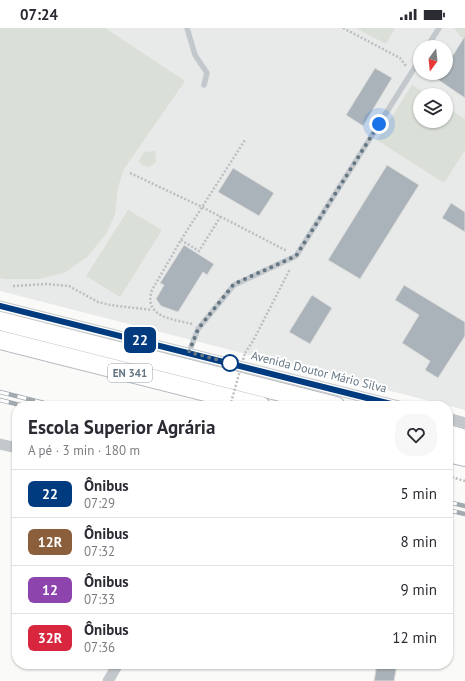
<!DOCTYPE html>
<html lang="pt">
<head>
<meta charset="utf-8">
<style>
  :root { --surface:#fff; --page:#f7f7f7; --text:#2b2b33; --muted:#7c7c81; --line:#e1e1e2 }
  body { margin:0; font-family:"PT Sans",sans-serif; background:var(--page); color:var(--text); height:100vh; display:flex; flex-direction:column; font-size:15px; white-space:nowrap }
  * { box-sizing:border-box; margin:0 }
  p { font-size:13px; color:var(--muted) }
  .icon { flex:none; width:22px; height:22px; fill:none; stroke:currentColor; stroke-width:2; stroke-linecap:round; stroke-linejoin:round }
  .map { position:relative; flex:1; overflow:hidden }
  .panel { position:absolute; left:12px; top:373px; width:441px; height:268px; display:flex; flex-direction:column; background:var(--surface); border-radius:16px; box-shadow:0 1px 3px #0004 }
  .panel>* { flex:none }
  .badge { padding:0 8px; border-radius:6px; font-size:14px; line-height:26px }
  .needle { width:26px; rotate:195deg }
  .buttons { position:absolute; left:413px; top:12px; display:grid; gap:8px }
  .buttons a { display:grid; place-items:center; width:40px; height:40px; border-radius:50%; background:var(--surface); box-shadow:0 1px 3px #0004; font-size:20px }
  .you { position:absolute; width:20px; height:20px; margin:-10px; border:3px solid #fff; border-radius:50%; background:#1a73e8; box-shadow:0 0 0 6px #1a73e833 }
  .map>.badge { position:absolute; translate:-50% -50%; box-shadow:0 0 0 2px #fff }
  .round { display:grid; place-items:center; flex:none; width:42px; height:42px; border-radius:16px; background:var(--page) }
  .summary { display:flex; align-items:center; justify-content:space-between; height:68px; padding:0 16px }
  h1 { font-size:19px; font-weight:800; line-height:30px }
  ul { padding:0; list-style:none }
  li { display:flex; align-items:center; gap:12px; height:48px; padding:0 16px; border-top:1px solid var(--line) }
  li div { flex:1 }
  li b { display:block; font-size:15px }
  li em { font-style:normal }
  li .badge { min-width:44px; font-weight:700; text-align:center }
  .status { display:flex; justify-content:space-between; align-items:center; height:28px; padding:0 20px; background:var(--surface); direction:ltr }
  .status svg { height:11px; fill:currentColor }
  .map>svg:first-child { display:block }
  .built { fill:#e8e9e9; fill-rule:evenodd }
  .green { fill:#dadfd7 }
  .building { fill:#aab3b9; stroke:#dcdcda }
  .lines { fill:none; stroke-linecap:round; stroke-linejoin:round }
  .trunk-casing { stroke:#b4b9bd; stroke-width:20 }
  .path { stroke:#bbbfc2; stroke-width:2.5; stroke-dasharray:2 2; stroke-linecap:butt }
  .service { stroke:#c3c8cc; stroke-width:5.5 }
  .minor { stroke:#c3c8cc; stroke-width:11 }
  .trunk { stroke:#fff; stroke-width:18 }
  .rail-casing { stroke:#a2aab0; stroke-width:4.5 }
  .rail { stroke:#fff; stroke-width:3; stroke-dasharray:9; stroke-linecap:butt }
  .path-bridge { stroke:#bbbfc2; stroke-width:2.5; stroke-dasharray:2 2; stroke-linecap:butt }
  .line-casing { stroke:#fff; stroke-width:9 }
  .line { stroke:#003b80; stroke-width:6 }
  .walk { stroke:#657683; stroke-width:4; stroke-dasharray:0 7.2 }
  .stop-dot { fill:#fff; stroke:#003b80; stroke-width:2 }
  .labels { text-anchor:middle; stroke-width:4; stroke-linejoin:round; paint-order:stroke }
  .shield { fill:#fff; stroke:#939fa8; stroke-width:1 }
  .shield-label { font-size:11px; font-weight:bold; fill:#657683 }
  .street-label { font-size:12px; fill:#657683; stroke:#fff }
</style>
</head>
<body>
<div class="status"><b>07:24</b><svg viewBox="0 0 49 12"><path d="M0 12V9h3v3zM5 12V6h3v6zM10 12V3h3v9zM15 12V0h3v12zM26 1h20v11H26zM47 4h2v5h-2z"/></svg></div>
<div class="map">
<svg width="465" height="653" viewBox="0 0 465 653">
  <rect width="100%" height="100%" fill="#fafaf8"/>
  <!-- built -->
  <path class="built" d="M0 0H465V382L0 263ZM420 19H446V45H420ZM420 67H446V93H420Z"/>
  <!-- green -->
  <path class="green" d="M0 0H105L185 53 124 141 118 159 115 186 106 206 87 229 66 244 39 251H6L0 250Z
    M356 0H395L386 16Z
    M454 0H465V12L460 8Z
    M412 57 428 67H420V93H446V79L465 91V122L444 155 377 112Z
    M155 123 156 134 149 139 142 137 139 133 144 124Z
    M128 182 162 202 120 269 86 248Z"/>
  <!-- building -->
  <path class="building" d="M465 8V70L428 45H446V23L453 27Z
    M375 40 392 50 363 98 346 87Z
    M387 137 419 157 360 251 328 232Z
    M233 140 274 165 259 188 218 164Z
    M451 175 465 184V204L442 190Z
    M184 217 214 236 207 247 203 244 178 284 161 278 156 271 164 257 160 255Z
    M404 257 465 294V308L438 350 425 342 430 333 402 315 419 287 395 272Z
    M312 267 332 280 310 316 289 304Z
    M377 636H397L394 653H374Z"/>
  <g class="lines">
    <!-- trunk casing -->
    <g class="trunk-casing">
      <path id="trunk" d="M0 293 336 378
        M0 312 261 378
        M448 406 465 411
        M448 425 465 429"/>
    </g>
    <!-- path -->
    <path class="path" d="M343 0 400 30 406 38
      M130 145 202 179 287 223
      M181 212 199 223 221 188
      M13 258 47 256 69 258 98 274 110 277 152 282
      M192 296C172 291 143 289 152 262L181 212 245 112
      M245 325 253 313 290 241
      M448 448 465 453"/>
    <!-- service -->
    <path class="service" d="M187 0 195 27 207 45 204 57
      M427 19 439 0
      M189 324 198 301 234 257 296 228 420 31"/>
    <!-- minor -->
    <path class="minor" d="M0 278 399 378
      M448 390 465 395
      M0 416 17 420
      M108 653 118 636"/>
    <!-- trunk -->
    <use href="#trunk" class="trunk"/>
    <!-- rail casing -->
    <g class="rail-casing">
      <path id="rail" d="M0 364 56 378
        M0 372 24 378
        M448 474 465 478
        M448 482 465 486"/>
    </g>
    <!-- rail -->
    <use href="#rail" class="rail"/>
    <!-- path-bridge -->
    <path class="path-bridge" d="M230 378 245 325"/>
  </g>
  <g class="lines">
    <!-- line casing -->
    <g class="line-casing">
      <path id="line" d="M0 278 399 378"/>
    </g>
    <!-- line -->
    <use href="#line" class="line"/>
    <!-- walk -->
    <path class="walk" d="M230 335 189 324 198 301 234 256 296 228 379 96"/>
  </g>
  <!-- markers -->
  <circle class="stop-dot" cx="230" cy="335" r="8"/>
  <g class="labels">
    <!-- shield labels -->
    <rect class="shield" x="108" y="336" width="44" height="18" rx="3"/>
    <g class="shield-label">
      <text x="130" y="349">EN 341</text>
    </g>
    <!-- street labels -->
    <g class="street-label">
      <text transform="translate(319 344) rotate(14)" y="4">Avenida Doutor Mário Silva</text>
    </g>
  </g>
</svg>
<div class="buttons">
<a><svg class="needle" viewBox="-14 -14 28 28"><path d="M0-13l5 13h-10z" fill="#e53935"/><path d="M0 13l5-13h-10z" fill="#7c7c81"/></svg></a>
<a><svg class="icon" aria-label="layers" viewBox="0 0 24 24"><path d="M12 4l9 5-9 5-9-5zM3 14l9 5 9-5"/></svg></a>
</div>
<div class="you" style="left:379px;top:96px"></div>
<b class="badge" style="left:140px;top:312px;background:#003b80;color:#fff">22</b>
<section class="panel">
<div class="summary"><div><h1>Escola Superior Agrária</h1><p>A pé · 3 min · 180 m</p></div><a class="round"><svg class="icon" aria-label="heart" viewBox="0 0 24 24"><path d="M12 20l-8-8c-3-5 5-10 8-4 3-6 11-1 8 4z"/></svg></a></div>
<ul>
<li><span class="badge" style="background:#003b80;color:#fff">22</span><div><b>Ônibus</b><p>07:29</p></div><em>5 min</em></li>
<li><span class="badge" style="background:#8b5e3c;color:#fff">12R</span><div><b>Ônibus</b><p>07:32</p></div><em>8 min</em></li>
<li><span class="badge" style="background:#8e44ad;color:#fff">12</span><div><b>Ônibus</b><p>07:33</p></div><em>9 min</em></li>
<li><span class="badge" style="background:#d7263d;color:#fff">32R</span><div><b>Ônibus</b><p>07:36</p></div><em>12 min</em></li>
</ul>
</section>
</div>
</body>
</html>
